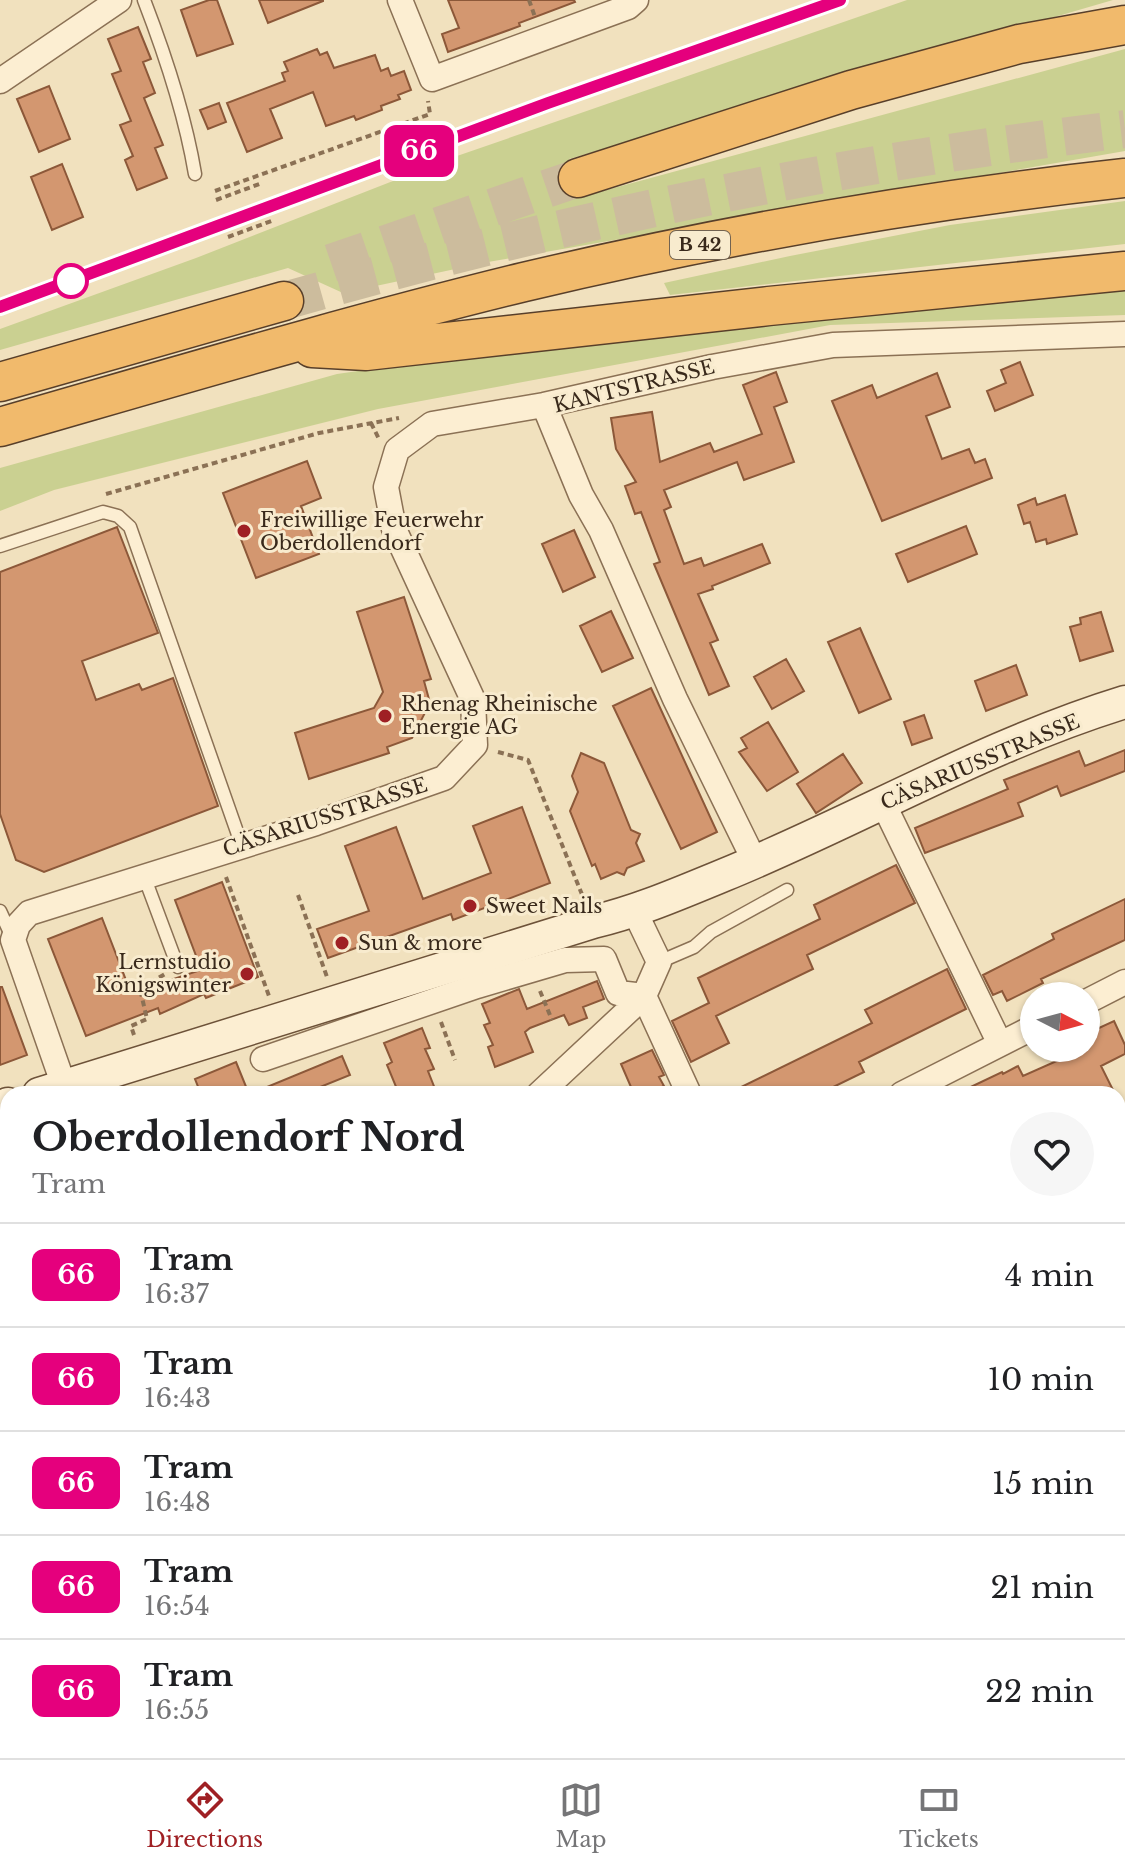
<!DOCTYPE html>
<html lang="en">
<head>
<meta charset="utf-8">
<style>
  :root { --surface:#fff; --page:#f6f6f6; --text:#202124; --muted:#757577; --line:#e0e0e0; --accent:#9f2024 }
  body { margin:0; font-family:"Libre Baskerville",serif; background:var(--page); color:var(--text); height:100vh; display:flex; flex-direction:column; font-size:30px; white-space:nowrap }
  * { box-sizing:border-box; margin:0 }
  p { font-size:26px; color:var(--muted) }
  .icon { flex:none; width:44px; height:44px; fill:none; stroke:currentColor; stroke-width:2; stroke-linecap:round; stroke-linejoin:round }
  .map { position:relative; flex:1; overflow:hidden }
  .drawer { position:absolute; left:0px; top:1086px; width:1126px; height:672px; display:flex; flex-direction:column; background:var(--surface); border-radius:24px 24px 0 0; box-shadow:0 2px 6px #0004 }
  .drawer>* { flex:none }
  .badge { padding:0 16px; border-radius:12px; font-size:28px; line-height:52px }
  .needle { width:52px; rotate:96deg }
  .controls { position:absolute; left:1020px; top:982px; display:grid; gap:16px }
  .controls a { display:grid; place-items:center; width:80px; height:80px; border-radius:50%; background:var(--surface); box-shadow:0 2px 6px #0004; font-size:40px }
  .map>.badge { position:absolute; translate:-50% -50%; box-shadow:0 0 0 4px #fff }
  .round { display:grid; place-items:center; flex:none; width:84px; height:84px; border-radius:42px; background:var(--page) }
  .overview { display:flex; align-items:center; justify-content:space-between; height:136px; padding:0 32px }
  h1 { font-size:38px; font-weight:700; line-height:60px }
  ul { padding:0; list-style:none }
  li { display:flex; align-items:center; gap:24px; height:104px; padding:0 32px; border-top:2px solid var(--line) }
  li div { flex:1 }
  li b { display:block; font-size:30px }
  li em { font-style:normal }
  li .badge { min-width:88px; font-weight:700; text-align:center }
  .tabs { display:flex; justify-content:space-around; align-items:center; height:112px; border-top:2px solid var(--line); background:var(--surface); font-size:22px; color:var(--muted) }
  .tabs a { display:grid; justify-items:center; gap:4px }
  .tabs .on { color:var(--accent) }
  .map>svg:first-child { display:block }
  .green { fill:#cad091 }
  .building { fill:#d39770; stroke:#8c5839; stroke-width:2 }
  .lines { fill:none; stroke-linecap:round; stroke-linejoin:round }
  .trunk-tunnel { stroke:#ccbc9d; stroke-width:38; stroke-dasharray:38 19; stroke-linecap:butt }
  .service-casing { stroke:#8b7155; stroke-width:15 }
  .minor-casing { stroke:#8b7155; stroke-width:27 }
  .secondary-casing { stroke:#6d5239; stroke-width:35 }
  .trunk-casing { stroke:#583f2a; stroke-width:41 }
  .path { stroke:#8b7155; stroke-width:4; stroke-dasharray:6 4; stroke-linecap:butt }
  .service { stroke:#fceed2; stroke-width:12 }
  .minor { stroke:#fceed2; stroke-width:24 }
  .secondary { stroke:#fceed2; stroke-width:32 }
  .trunk { stroke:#f1ba6c; stroke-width:38 }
  .tram { stroke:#39291b; stroke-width:2 }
  .line-casing { stroke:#fff; stroke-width:18 }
  .line { stroke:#e5007d; stroke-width:12 }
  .stop-dot { fill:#fff; stroke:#e5007d; stroke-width:4 }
  .poi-dot { fill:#9f2024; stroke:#f8ebce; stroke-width:3 }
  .labels { text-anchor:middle; stroke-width:6; stroke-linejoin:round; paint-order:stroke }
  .shield { fill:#f8ebce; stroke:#726351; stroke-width:2 }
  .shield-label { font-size:18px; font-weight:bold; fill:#39291b }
  .street-label { font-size:20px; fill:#39291b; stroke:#f8ebce }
  .poi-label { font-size:20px; fill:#39291b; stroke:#f8ebce; text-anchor:start }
</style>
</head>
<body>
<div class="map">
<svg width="1125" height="1758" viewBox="0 0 1125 1758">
  <rect width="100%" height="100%" fill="#f1e1be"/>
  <!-- green -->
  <path class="green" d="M907 0H1113L569 159 577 198 1125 49V151L488 262 343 293 288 268 0 350V329L196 258 457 156Z
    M1125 201V244L670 295 664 283 790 256 950 225Z
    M1125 288V315L830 325 378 409 54 490 0 511V468L337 374 512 349Z
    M1118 1152 1125 1173V1493L1118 1494Z
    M1118 1515H1125V1753L1122 1711H1118Z
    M680 1750H873V1758H681Z
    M958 1750H996L997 1758H959Z
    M1012 1750H1117L1118 1758H1013Z"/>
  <!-- building -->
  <path class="building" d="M209 0H217L233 44 197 56 181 10Z
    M259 0H323V1L268 23Z
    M448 0H574L575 2 519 23 520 26 448 52 442 34 459 28Z
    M138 27 151 59 143 62 155 93 144 98 163 145 155 148 167 178 137 190 125 160 133 156 120 125 131 121 112 74 121 71 108 39Z
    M317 49 320 55 327 52 334 68 375 55 381 71 388 68 391 76 404 71 411 90 398 95 400 99 381 106 382 110 356 120 354 116 326 126 313 92 270 109 282 138 247 152 227 103 285 81 282 73 288 71 284 62Z
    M49 86 70 139 39 152 17 99Z
    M219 103 226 122 208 129 200 110Z
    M62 164 83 217 52 230 31 177Z
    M1020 362 1033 395 995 411 987 391 1006 383 1001 370Z
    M776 372 787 402 774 407 794 462 744 480 737 462 664 490 671 507 664 510 684 564 701 558 704 566 762 544 770 563 712 586 713 589 698 594 718 640 710 643 729 686 709 695 654 564 660 562 641 512 635 514 625 486 636 482 616 449 611 418 652 412 660 462 710 443 714 452 762 434 743 385Z
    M937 373 950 407 926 416 942 459 969 449 975 463 985 459 992 478 882 521 832 401 872 385 877 398Z
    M307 461 321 498 301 506 319 554 256 578 223 493Z
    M1065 495 1077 534 1047 544 1046 539 1036 542 1030 522 1024 524 1018 505 1035 498 1037 505Z
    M966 526 977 554 908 582 896 554Z
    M117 527 158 633 82 661 96 700 139 684 142 690 173 678 218 806 44 872 16 860 0 814V572Z
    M574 530 595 577 563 592 542 544Z
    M404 597 431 679 424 681 430 703 412 738 387 747 389 753 309 779 295 733 374 708 383 692 357 612Z
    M611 611 633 658 602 672 580 626Z
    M1101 612 1113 651 1080 661 1070 627 1081 624 1080 618Z
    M860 628 891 699 859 713 828 642Z
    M786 659 804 691 772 709 754 677Z
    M1016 665 1027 695 986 711 975 681Z
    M651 688 717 832 681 849 613 706Z
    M924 715 932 738 912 745 904 722Z
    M768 722 798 772 767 791 739 752 747 748 741 738Z
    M1125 750V771L1061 796 1057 786 1018 803 1023 816 925 853 915 828 1008 789 1004 780 1079 751 1085 766Z
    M581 753 604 763 631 830 640 834 636 843 644 861 627 868 624 875 617 872 601 879 595 864 592 866 570 811 578 792 572 776Z
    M843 754 862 783 816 813 797 784Z
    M522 807 550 883 453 920 451 914 328 958 317 929 369 911 345 846 396 827 423 899 491 873 473 826Z
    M896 865 915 903 807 955 813 969 716 1016 729 1043 691 1062 672 1021 709 1003 698 978 820 919 814 905Z
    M222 882 258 977 206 998 204 994 160 1014 158 1008 86 1036 48 939 102 918 131 993 198 971 195 964 198 961 175 900Z
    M1125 899V940L1041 979 1043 983 1007 1001 1002 991 993 995 983 975 1054 939 1052 934Z
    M947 969 966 1009 859 1062 864 1072 819 1094H727L872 1023 865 1010Z
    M597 981 604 999 583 1007 587 1018 569 1025 564 1015 530 1028 525 1032 533 1052 495 1067 488 1047 493 1045 484 1025 490 1023 482 1004 519 989 527 1009Z
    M0 987H2L27 1055 0 1065Z
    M1114 1021 1125 1045V1054L1101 1066 1115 1094H956L1002 1072 1003 1074 1018 1066 1023 1076 1086 1048V1034Z
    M422 1028 430 1048 425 1049 434 1069 428 1071 437 1094H399L387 1065 392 1062 384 1043Z
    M652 1050 664 1075 659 1077 664 1086 646 1094H634L621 1064Z
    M342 1056 350 1075 303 1094H250Z
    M236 1062 249 1094H201L195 1079Z"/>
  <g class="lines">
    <!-- trunk-tunnel -->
    <path class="trunk-tunnel" d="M331 263 578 178
      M284 301C562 222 838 163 1125 129"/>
    <!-- service casing -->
    <g class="service-casing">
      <path id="service" d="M144 0C166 57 185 114 195 174
        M0 546 103 512 118 516 130 527 242 846
        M144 876 178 967
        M0 911 12 937
        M659 962 694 947 711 932 787 890
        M412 1750 413 1758"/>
    </g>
    <!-- minor casing -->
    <g class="minor-casing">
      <path id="minor" d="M400 0 432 79 628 7 636 0
        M0 81 119 0
        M544 405 581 495 601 530 675 699 755 862
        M883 803 1000 1044
        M1086 1002 1125 982
        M263 1059 477 986 565 960 604 959 618 993 644 996 689 1094
        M64 1086 13 940 18 925 29 913 316 823 444 778 475 745 473 700 394 529 386 487 397 450 432 424 544 405 712 367 833 345 1125 334
        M539 1094 644 996 659 962 635 912
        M902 1094 1034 1027
        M0 1461 8 1456"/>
    </g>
    <!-- secondary casing -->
    <g class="secondary-casing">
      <path id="secondary" d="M39 1094 593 922C639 911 680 893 724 875 859 820 985 745 1125 702
        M0 1107 8 1104"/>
    </g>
    <!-- trunk casing -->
    <g class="trunk-casing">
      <path id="trunk" d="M578 178 851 90 1019 44 1125 25
        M312 348 366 351 769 306 1125 271
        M0 382 284 301
        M0 427C174 377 348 325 524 282 722 235 923 200 1125 178"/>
    </g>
    <!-- path -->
    <path class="path" d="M529 0 535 17
      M215 191 430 114 428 101
      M216 200 262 183
      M228 237 274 220
      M371 423 379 439
      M106 494 319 433 399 418
      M498 752 528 760 583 897
      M226 877 269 996
      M298 895 327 977
      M540 991 552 1020
      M441 1022 455 1060
      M134 1035 131 1026 147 1019 140 989 165 974
      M0 1329 8 1327
      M303 1750 304 1758
      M588 1750V1758
      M1020 1750 1021 1758"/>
    <!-- service -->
    <use href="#service" class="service"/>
    <!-- minor -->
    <use href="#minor" class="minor"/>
    <!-- secondary -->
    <use href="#secondary" class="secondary"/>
    <!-- trunk -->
    <use href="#trunk" class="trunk"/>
    <!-- tram -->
    <path class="tram" d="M0 307 548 103 840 0"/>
  </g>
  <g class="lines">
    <!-- line casing -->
    <g class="line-casing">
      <path id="line" d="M0 307 548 103 840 0"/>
    </g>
    <!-- line -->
    <use href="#line" class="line"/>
  </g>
  <!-- markers -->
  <circle class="stop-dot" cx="71" cy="281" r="16"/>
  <g class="poi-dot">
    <circle cx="244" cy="531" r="8"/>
    <circle cx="385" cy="716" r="8"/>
    <circle cx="470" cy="906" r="8"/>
    <circle cx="342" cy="943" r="8"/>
    <circle cx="247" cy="974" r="8"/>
  </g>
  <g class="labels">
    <!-- shield labels -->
    <rect class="shield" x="670" y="231" width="60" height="28" rx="6"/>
    <g class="shield-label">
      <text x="700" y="251">B 42</text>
    </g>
    <!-- street labels -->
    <g class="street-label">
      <text transform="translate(634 386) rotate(-14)" y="7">KANTSTRASSE</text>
      <text transform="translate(980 762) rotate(-23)" y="7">CÄSARIUSSTRASSE</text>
      <text transform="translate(325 817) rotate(-18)" y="7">CÄSARIUSSTRASSE</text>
    </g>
    <!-- poi labels -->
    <g class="poi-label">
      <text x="260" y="527">Freiwillige Feuerwehr<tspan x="260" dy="23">Oberdollendorf</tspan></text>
      <text x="401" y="711">Rhenag Rheinische<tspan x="401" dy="23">Energie AG</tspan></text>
      <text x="486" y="913">Sweet Nails</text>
      <text x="358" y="950">Sun &amp; more</text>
      <text x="231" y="969" text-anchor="end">Lernstudio<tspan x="231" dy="23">Königswinter</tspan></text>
    </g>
  </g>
</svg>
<div class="controls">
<a><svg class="needle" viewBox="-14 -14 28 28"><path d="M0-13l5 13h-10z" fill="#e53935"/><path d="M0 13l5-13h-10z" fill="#757577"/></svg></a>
</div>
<b class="badge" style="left:419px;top:151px;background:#e5007d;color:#fff">66</b>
<section class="drawer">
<div class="overview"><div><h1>Oberdollendorf Nord</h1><p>Tram</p></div><a class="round"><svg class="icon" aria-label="heart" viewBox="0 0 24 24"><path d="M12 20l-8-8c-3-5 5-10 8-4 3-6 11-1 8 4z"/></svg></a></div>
<ul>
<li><span class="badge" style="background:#e5007d;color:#fff">66</span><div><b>Tram</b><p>16:37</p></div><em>4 min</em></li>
<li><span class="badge" style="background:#e5007d;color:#fff">66</span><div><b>Tram</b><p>16:43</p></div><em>10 min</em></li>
<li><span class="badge" style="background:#e5007d;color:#fff">66</span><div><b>Tram</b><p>16:48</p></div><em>15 min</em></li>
<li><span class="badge" style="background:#e5007d;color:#fff">66</span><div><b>Tram</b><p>16:54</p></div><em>21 min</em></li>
<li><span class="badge" style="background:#e5007d;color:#fff">66</span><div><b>Tram</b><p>16:55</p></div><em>22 min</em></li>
</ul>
</section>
</div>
<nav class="tabs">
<a class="on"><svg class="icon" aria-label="directions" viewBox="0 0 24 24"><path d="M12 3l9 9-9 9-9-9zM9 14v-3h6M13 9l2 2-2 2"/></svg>Directions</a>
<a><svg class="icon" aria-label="map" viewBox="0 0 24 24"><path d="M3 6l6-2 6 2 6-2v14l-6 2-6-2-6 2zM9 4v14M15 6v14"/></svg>Map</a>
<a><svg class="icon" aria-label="tickets" viewBox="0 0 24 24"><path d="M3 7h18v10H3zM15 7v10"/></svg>Tickets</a>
</nav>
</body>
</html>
